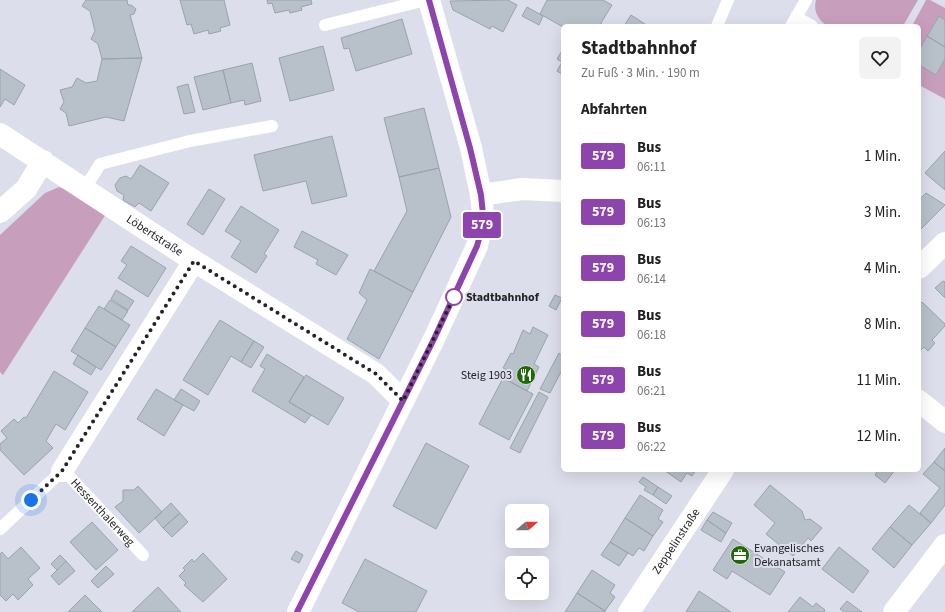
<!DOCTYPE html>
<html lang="de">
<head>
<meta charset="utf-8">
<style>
  :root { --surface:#fff; --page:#f2f2f2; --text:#222; --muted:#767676 }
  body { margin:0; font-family:"Source Sans 3",sans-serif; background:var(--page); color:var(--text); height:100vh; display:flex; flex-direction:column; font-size:15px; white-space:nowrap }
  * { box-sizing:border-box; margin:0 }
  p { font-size:13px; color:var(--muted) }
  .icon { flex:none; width:22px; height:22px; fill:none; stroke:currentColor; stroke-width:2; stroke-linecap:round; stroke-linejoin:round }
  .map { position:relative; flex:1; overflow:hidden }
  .drawer { position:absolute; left:561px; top:24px; width:360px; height:448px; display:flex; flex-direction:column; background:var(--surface); border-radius:6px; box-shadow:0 4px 16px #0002 }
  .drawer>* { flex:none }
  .badge { padding:0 8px; border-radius:3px; font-size:14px; line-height:26px }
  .needle { width:26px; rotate:70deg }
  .tools { position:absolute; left:505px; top:504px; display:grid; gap:8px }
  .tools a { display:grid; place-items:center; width:44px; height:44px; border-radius:6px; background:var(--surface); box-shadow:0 4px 16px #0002; font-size:20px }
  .you { position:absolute; width:20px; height:20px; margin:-10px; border:3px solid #fff; border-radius:50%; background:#1a73e8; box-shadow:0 0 0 6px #1a73e833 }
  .map>.badge { position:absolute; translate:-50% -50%; box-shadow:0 0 0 2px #fff }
  h2 { padding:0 20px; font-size:15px; line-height:36px }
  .round { display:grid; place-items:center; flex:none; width:42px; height:42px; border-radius:6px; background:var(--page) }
  .head { display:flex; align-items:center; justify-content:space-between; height:68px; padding:0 20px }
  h1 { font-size:19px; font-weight:700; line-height:30px }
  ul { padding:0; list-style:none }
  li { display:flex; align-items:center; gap:12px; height:56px; padding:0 20px }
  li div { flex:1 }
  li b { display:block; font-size:15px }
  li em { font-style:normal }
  li .badge { min-width:44px; font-weight:700; text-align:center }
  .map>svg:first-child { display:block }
  .green { fill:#c89ebd }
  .building { fill:#b8c0ca; stroke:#9aa2ab }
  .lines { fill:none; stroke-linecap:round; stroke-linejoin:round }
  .service { stroke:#fff; stroke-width:12 }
  .minor { stroke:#fff; stroke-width:22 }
  .tertiary { stroke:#fff; stroke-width:22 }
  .line-casing { stroke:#fff; stroke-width:9 }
  .line { stroke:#8e44ad; stroke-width:6 }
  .walk { stroke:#232328; stroke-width:4; stroke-dasharray:0 7.2 }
  .stop-dot { fill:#fff; stroke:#8e44ad; stroke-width:2 }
  .labels { text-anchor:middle; stroke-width:4; stroke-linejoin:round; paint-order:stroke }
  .street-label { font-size:12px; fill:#232328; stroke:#dddeeb }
  .stop-label { font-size:12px; font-weight:bold; fill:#232328; stroke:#dddeeb; text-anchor:start }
  .poi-label { font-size:12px; fill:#232328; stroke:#dddeeb; text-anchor:end }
</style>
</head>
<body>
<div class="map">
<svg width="945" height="612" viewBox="0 0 945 612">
  <rect width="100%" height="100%" fill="#dddeeb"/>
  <!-- green -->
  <path class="green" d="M816 0H918L903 26H827C818 19 813 11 816 0Z
    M926 0H930L945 8V99L919 85V26H912Z
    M59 187 70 191 106 214 3 375 0 372V235L45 193Z"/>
  <!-- building -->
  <path class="building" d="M86 0H127L128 5H131L136 9 134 14 130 15 142 58 102 59 98 44 91 39 95 31 90 11 82 6Z
    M180 0H224L230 25 220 28 221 31 209 34 208 30 194 34 191 24 187 25Z
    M267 0H311L312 4 301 7 302 10 290 13 289 10 275 13 272 3 268 4Z
    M508 0 517 5 503 32 492 26 490 29 453 10 450 1Z
    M547 0H603L612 5 601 23 604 26 563 27 540 14Z
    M527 7 543 16 539 25 522 16Z
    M631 15 648 26H624Z
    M939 16 945 20V47L927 36Z
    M402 19 412 54 356 71 349 48 344 49 341 38Z
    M927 36 945 47V59L936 75 919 65V50Z
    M323 46 334 90 290 101 279 58Z
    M563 49V75L557 71 562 62 557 59Z
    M142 58 124 121 106 117 69 126 66 113 60 109 64 102 60 90 72 87 77 78 86 83 97 81 102 59Z
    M252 63 261 101 245 105 244 100 231 103 223 70Z
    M0 69 25 85 14 105 5 99 0 107Z
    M223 70 231 103 203 110 194 77Z
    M188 84 195 112 184 114 177 87Z
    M424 108 439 168 399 177 384 118Z
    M332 136 347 196 312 204 306 181 263 191 254 155Z
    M945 151V190L925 173Z
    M140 165 169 183 151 211 139 203 135 207 123 200 124 195 117 191 115 185 120 178 126 176 131 179Z
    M439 168 451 217 413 292 374 271 407 211 399 177Z
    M209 189 225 199 203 235 187 224Z
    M926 193 945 205 919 231V200Z
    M241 206 279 230 264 254 267 256 256 273 231 257 241 241 225 231Z
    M302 231 348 255 336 275 316 264 318 260 294 247Z
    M131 246 166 268 148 297 118 278 127 265 121 261Z
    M370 269 413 292 379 359 347 339 367 300 359 293Z
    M943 281 945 282V298L935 288Z
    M116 290 134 301 128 310 111 299Z
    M555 295 562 298 556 310 549 306Z
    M110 300 128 311 122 320 104 309Z
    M922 302 945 324V326L932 340 935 343 928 351 924 347 919 352V305Z
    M99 306 130 325 116 347 85 328Z
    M220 320 254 341 241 362 231 356 208 395 183 380Z
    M533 327 548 335 534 364 539 367 527 391 503 378 507 370 503 368 511 353 513 354 523 330 530 334Z
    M85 328 116 347 101 370 71 351Z
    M254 341 264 347 251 368 241 362Z
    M559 353 563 356V368L550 393 540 389Z
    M267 354 304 377 289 402 311 415 305 423 252 391 265 369 260 366Z
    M78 355 96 367 91 375 73 364Z
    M54 371 88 392 65 430 56 424 46 441 53 448 24 475 0 450V444L7 438 1 431 14 419 18 423 24 417 26 418Z
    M306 375 344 398 328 425 289 402Z
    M503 378 533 394 509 440 479 424Z
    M156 389 183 405 164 436 137 419Z
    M181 389 200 401 194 411 174 400Z
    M539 392 548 397 520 453 510 448Z
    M426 443 469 466 436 529 393 506Z
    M945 448V471L934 462Z
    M934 462 945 471V505L931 523 920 513 940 488 923 474Z
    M664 470H696L692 476 687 473 681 482Z
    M878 470H895L885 483 875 475Z
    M643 477 658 487 653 495 644 490 646 487 639 482Z
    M770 485 802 511 805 520 810 519 822 528 811 541 808 538 793 556 766 534 775 523 754 505Z
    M138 486 162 512 139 533 115 507 123 501V490H134Z
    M658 487 672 496 666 504 653 495Z
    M640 495 663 510 658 519 663 522 653 536 625 518Z
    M171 503 180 513 163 528 155 518Z
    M909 505 931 523 912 545 890 527Z
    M713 512 732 523 726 533 707 520Z
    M180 513 188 522 172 537 163 528Z
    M625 518 653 536 644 551 639 548 633 556 610 542Z
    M707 520 726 533 721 542 701 530Z
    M92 522 118 550 96 570 70 542Z
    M890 527 912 545 894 568 872 549Z
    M733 539 785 572 770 595 732 571 727 579 713 570Z
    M610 542 628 553 619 566 601 555Z
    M21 547 40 568 28 579 33 585 18 600 13 594 6 601 0 595V554L2 552 8 559Z
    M839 547 869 571 853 593 822 569Z
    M296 551 303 555 299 563 291 559Z
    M203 553 227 579 203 602 184 585 186 583 179 576 185 570 183 568 192 559 194 562Z
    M60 555 66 561 57 570 51 564Z
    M365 559 427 591 416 612H359L342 603Z
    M66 561 75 571 59 585 51 576Z
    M106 566 114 574 98 588 91 581Z
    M592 570 615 585 610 593 615 597 605 611 577 593Z
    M158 587 181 612H132Z
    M699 591 731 612H686Z
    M577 593 605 611V612H565Z
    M85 595 102 612H68Z
    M800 597 813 607 816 603 825 610 824 612H788Z
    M847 601 862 612H844L840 609Z"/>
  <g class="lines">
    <!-- service -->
    <g class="service">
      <path d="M796 17 812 26"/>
      <path d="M325 25 426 0"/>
      <path d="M717 26 728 0"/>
      <path d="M791 26 806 0"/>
      <path d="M84 190 100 164 190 141 272 126"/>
      <path id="s1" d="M0 529 62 471 69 476 143 555"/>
    </g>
    <!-- minor -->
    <g class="minor">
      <path id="s2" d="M0 134 194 261 376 374 403 401"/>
      <path d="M481 195 522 189 563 191"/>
      <path d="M0 212 26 189 43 161"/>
      <path d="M919 268 945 243"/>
      <path d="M919 401 945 422"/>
      <path d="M62 471 194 261"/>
      <path id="s3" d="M629 612 723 470"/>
      <path d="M894 612 945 545"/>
    </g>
    <!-- tertiary -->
    <path class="tertiary" d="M298 612 434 339 477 246 481 228 483 214 481 195 471 148 429 0"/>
  </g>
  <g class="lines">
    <!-- line casing -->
    <g class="line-casing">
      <path id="line" d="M297 612 434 339 477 246 482 228 483 214 481 195 470 148 429 0"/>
    </g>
    <!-- line -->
    <use href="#line" class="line"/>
    <!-- walk -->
    <path class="walk" d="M31 500 62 471 194 261 376 374 403 401 454 297"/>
  </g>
  <!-- icons -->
  <defs>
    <g id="restaurant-disc" transform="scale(1)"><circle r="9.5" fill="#1d6905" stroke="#dddeeb"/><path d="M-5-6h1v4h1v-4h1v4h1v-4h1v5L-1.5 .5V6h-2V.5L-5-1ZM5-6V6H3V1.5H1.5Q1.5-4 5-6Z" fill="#fff"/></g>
    <g id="office-disc" transform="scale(1)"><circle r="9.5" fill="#1d6905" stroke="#dddeeb"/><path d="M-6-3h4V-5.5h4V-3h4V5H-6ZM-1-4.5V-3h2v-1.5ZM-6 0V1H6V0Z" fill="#fff"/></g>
  </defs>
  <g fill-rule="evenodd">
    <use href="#restaurant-disc" x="526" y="375"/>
    <use href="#office-disc" x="740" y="555"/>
  </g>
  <!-- markers -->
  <circle class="stop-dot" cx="454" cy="297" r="8"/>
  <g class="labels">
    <!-- street labels -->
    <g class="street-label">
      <text dy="4" stroke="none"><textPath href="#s2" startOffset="185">Löbertstraße</textPath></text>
      <text dy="4" stroke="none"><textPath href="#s1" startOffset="143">Hessenthalerweg</textPath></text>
      <text dy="4" stroke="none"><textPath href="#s3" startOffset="85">Zeppelinstraße</textPath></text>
    </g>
    <!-- stop labels -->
    <g class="stop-label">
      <text x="466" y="301">Stadtbahnhof</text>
    </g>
    <!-- poi labels -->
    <g class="poi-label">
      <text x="512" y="379">Steig 1903</text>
      <text x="754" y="552" text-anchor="start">Evangelisches<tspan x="754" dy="14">Dekanatsamt</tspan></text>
    </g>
  </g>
</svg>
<div class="tools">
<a><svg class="needle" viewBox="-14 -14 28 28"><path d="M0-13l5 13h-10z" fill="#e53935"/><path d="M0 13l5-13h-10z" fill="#767676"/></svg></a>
<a><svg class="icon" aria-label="locate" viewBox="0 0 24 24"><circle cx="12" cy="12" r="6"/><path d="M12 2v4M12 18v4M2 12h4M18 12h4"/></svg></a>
</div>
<div class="you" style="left:31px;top:500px"></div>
<b class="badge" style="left:482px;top:225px;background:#8e44ad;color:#fff">579</b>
<section class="drawer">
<div class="head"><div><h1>Stadtbahnhof</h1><p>Zu Fuß · 3 Min. · 190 m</p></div><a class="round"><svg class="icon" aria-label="heart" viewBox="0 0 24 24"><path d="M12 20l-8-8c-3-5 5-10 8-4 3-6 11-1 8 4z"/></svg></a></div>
<h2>Abfahrten</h2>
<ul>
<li><span class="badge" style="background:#8e44ad;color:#fff">579</span><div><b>Bus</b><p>06:11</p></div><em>1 Min.</em></li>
<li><span class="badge" style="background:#8e44ad;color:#fff">579</span><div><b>Bus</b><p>06:13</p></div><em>3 Min.</em></li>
<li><span class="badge" style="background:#8e44ad;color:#fff">579</span><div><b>Bus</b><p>06:14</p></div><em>4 Min.</em></li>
<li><span class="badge" style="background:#8e44ad;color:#fff">579</span><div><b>Bus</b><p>06:18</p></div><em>8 Min.</em></li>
<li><span class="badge" style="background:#8e44ad;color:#fff">579</span><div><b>Bus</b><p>06:21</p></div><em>11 Min.</em></li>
<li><span class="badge" style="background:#8e44ad;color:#fff">579</span><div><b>Bus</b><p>06:22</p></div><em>12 Min.</em></li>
</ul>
</section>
</div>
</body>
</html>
